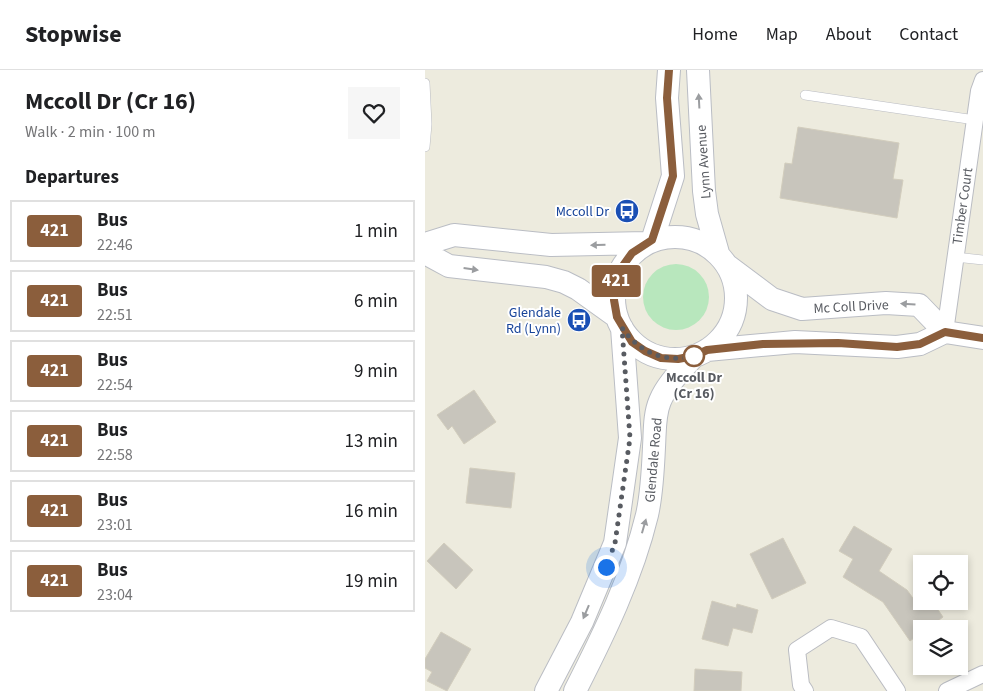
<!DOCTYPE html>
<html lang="en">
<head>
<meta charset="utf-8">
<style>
  :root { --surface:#fff; --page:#f6f6f6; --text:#202124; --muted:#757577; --line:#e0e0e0 }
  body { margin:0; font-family:"Source Sans 3",sans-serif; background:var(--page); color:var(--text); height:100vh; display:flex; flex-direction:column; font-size:19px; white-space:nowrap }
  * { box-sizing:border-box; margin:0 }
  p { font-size:16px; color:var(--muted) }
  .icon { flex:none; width:28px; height:28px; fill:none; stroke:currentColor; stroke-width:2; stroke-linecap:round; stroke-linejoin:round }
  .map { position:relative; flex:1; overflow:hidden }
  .panel { display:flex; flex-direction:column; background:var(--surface); width:425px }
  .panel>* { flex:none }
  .badge { padding:0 10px; border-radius:4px; font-size:18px; line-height:32px }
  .buttons { position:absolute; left:488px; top:485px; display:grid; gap:10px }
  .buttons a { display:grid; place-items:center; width:55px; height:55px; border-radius:0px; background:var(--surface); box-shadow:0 2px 8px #0003; font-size:25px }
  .you { position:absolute; width:25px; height:25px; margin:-12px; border:4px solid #fff; border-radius:50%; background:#1a73e8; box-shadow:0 0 0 8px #1a73e833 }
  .map>.badge { position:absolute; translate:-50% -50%; box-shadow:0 0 0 2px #fff }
  h2 { padding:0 25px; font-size:19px; line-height:45px }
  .round { display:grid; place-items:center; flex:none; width:52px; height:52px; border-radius:0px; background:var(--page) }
  .summary { display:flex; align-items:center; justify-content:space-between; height:85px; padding:0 25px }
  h1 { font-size:24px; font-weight:700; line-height:38px }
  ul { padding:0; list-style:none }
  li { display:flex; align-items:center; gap:15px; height:62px; margin:0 10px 8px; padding:0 15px; border:2px solid var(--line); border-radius:0px }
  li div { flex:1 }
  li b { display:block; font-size:19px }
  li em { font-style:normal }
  li .badge { min-width:55px; font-weight:700; text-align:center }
  header { display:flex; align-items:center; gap:30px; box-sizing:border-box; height:70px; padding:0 25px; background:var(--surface); border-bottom:1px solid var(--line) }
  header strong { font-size:24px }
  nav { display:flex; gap:28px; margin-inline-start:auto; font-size:18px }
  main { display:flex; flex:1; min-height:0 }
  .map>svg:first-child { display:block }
  .green { fill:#b8e7bd }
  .building { fill:#c8c5bc; stroke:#d2cdbd }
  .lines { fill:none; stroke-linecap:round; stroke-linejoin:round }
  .service-casing { stroke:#babcc2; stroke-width:10 }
  .minor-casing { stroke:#babcc2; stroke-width:18 }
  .secondary-casing { stroke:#babdc4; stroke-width:24 }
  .service { stroke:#fff; stroke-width:9 }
  .minor { stroke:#fff; stroke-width:16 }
  .secondary { stroke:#fff; stroke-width:22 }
  .oneway { fill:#9b9da0 }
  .line-casing { stroke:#fff; stroke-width:11 }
  .line { stroke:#8b5e3c; stroke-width:8 }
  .walk { stroke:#585b61; stroke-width:5; stroke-dasharray:0 9 }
  .stop-dot { fill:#fff; stroke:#8b5e3c; stroke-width:2.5 }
  .labels { text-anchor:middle; stroke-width:4; stroke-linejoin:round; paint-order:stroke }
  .street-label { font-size:14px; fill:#585b61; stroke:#fff }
  .transit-label { font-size:14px; fill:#164399; stroke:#fff; text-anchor:end }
  .stop-label { font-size:14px; font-weight:bold; fill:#585b61; stroke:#fff }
</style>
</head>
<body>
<header>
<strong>Stopwise</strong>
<nav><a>Home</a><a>Map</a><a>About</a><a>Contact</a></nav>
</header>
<main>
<section class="panel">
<div class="summary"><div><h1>Mccoll Dr (Cr 16)</h1><p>Walk · 2 min · 100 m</p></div><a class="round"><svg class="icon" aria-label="heart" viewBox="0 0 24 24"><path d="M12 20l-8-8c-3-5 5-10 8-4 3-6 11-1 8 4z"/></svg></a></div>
<h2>Departures</h2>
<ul>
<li><span class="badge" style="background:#8b5e3c;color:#fff">421</span><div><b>Bus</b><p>22:46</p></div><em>1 min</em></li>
<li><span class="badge" style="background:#8b5e3c;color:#fff">421</span><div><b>Bus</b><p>22:51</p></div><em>6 min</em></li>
<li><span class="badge" style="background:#8b5e3c;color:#fff">421</span><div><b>Bus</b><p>22:54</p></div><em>9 min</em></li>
<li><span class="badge" style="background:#8b5e3c;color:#fff">421</span><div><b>Bus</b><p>22:58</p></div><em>13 min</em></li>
<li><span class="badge" style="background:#8b5e3c;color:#fff">421</span><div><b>Bus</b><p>23:01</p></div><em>16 min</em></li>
<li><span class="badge" style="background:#8b5e3c;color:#fff">421</span><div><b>Bus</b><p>23:04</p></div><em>19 min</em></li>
</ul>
</section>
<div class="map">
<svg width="558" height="621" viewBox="0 0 558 621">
  <rect width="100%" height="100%" fill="#edebde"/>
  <!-- green -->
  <path class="green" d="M218 227a33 33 0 1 1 66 0a33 33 0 1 1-66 0Z"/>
  <!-- building -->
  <path class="building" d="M373 57 474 73 468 109 478 110 472 148 355 128 360 93 367 94Z
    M49 320 71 352 39 374 27 356 23 360 12 345Z
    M45 398 90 403 86 438 41 433Z
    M429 456 467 479 454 501 482 520 490 531H507L518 547 502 559H496V563L485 571 458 532 418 507 428 489 414 481Z
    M358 468 381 513 347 529 325 484Z
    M19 473 48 500 31 519 2 491Z
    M287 531 311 538 312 534 333 540 327 563 308 558 303 576 277 569Z
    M16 562 46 579 22 621 2 611 7 602 0 598V589Z
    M270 599 317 602 316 621H269Z"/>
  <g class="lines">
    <!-- service casing -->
    <g class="service-casing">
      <path id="service" d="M0 13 2 54 0 77
        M380 25 550 50
        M530 187 558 190"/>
    </g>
    <!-- minor casing -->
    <g class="minor-casing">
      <path id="minor" d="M520 262 554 21 558 10
        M380 621 376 615 372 580 406 558 436 567 472 621
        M522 621 558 604"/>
    </g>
    <!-- secondary casing -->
    <g class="secondary-casing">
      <path id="secondary" d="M273 0 279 121 282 144 293 183
        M189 228a61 61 0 1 1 122 0a61 61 0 1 1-122 0Z
        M227 171 248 106 242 28 244 0
        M0 174 29 165 126 175 221 173
        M0 183 24 196 121 207 139 212 153 219 192 247
        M303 196 347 229 377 239 461 233 494 235 520 262
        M282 280 370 272 472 277 495 274 520 262 558 268
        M121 621 157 552 190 473 205 368 197 258
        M150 621C179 564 207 507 222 445 227 423 228 399 229 377 230 362 229 345 235 331 242 314 257 300 269 286"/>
    </g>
    <!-- service -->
    <use href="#service" class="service"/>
    <!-- minor -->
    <use href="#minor" class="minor"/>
    <!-- secondary -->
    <use href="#secondary" class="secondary"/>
  </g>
  <!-- one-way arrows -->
  <defs><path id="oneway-solid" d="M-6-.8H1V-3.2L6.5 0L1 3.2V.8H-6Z" transform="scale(1.25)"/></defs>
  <g class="oneway">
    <use href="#oneway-solid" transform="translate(274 31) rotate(-93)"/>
    <use href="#oneway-solid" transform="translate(173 175) rotate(178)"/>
    <use href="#oneway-solid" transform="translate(46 199) rotate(8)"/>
    <use href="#oneway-solid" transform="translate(483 234) rotate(-176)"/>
    <use href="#oneway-solid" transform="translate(219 456) rotate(-74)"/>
    <use href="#oneway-solid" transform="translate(161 542) rotate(113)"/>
  </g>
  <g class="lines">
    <!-- line casing -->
    <g class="line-casing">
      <path id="line" d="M244 0 242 28 248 106 227 170 207 183 197 197 190 213 189 230 192 247 207 272 220 281 236 288 253 289 269 286 282 280 338 274 413 273 472 277 495 274 520 262 558 268"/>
    </g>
    <!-- line -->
    <use href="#line" class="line"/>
    <!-- walk -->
    <path class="walk" d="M181 497 190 473 205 368 197 258C215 283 240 293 269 286"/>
  </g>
  <!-- icons -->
  <defs>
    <g id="bus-disc" transform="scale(1.25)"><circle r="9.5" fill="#1a4fb4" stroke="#fff"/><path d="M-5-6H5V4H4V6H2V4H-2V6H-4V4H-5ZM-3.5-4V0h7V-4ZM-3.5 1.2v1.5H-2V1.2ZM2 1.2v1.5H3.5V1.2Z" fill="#fff"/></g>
  </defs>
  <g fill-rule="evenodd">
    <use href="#bus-disc" x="202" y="141"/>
    <use href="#bus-disc" x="154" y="250"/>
  </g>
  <!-- markers -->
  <circle class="stop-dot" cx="269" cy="286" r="10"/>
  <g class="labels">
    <!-- street labels -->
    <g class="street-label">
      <text transform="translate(278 92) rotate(-94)" y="5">Lynn Avenue</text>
      <text transform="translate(537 136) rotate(-82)" y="5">Timber Court</text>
      <text transform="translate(426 236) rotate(-3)" y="5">Mc Coll Drive</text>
      <text transform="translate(228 390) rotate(-85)" y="5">Glendale Road</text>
    </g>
    <!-- transit labels -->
    <g class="transit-label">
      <text x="184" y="146">Mccoll Dr</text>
      <text x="136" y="247">Glendale<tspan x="136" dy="16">Rd (Lynn)</tspan></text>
    </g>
    <!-- stop labels -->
    <g class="stop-label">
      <text x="269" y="312">Mccoll Dr<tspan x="269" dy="16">(Cr 16)</tspan></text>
    </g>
  </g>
</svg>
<div class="buttons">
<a><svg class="icon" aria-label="locate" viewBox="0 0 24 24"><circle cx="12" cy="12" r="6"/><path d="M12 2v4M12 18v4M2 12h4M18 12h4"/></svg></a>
<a><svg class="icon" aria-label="layers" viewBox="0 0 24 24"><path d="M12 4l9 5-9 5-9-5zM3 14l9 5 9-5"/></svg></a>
</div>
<div class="you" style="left:181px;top:497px"></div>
<b class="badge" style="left:191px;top:211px;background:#8b5e3c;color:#fff">421</b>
</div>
</main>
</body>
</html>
